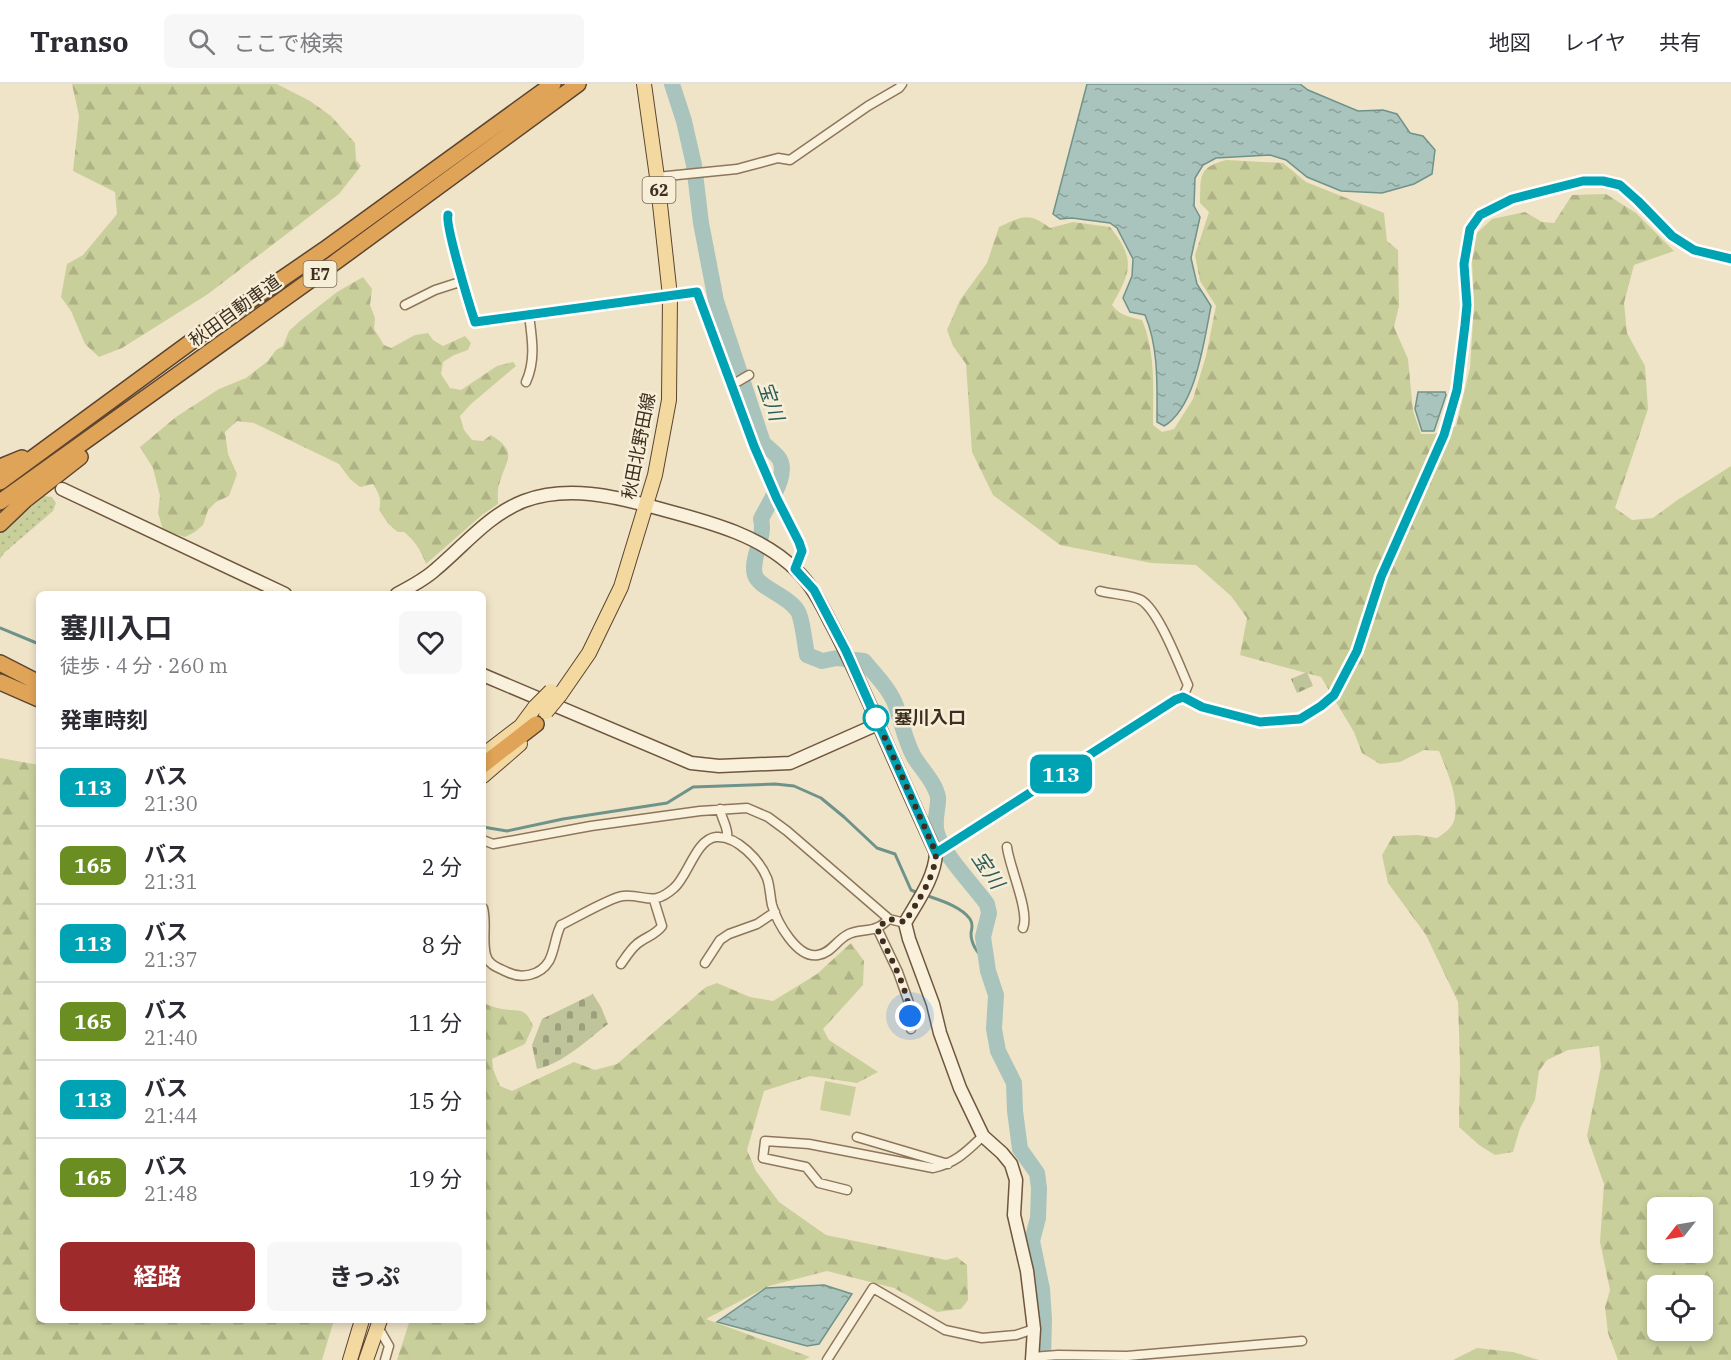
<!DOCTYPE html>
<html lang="ja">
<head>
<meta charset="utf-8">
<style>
  :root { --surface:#fff; --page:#f7f7f7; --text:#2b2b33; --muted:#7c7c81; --line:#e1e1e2; --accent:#9e2a2b }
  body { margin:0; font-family:"IBM Plex Serif","Noto Sans JP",serif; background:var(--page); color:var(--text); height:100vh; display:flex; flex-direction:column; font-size:22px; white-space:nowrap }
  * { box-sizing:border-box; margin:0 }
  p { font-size:20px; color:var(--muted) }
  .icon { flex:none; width:33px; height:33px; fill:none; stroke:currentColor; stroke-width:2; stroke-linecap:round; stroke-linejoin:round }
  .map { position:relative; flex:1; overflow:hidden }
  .drawer { position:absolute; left:36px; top:507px; width:450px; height:732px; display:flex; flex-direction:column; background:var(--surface); border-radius:9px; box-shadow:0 3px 9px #0003 }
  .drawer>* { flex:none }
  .badge { padding:0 12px; border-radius:9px; font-size:21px; line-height:39px }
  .needle { width:39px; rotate:239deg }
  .controls { position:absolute; left:1647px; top:1113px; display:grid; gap:12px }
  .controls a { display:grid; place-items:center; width:66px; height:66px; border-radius:9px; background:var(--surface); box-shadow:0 3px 9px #0003; font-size:30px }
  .you { position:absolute; width:30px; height:30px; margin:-15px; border:4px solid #fff; border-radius:50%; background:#1a73e8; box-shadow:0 0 0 9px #1a73e833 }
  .map>.badge { position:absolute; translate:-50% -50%; box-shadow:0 0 0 3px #fff }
  h2 { padding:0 24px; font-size:22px; line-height:54px }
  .round { display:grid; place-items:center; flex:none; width:63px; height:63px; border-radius:9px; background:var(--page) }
  .head { display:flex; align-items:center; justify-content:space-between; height:102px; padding:0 24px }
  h1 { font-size:28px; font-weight:700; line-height:45px }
  .primary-button { display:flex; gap:12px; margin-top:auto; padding:12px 24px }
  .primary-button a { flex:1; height:69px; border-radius:9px; background:var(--accent); color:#fff; font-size:24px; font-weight:700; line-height:69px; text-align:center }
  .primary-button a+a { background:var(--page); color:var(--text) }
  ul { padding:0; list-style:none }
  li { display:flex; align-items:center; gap:18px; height:78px; padding:0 24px; border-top:2px solid var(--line) }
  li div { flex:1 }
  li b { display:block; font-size:22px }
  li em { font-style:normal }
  li .badge { min-width:66px; font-weight:700; text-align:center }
  header { display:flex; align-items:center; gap:36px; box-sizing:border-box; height:84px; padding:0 30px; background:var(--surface); border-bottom:2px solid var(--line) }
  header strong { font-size:28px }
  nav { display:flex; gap:33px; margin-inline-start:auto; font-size:21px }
  .search { width:420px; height:54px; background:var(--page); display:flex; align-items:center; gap:15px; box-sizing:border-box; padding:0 21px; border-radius:9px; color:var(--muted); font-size:22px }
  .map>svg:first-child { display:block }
  .grass { fill:url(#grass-dots) }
  .forest { fill:url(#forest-firs); fill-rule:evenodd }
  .cemetery { fill:url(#cemetery-stones) }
  .garden { fill:#c9cf9b }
  .water { fill:url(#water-ripples); stroke:#6f938a; stroke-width:1.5 }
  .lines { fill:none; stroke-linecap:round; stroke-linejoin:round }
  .stream { stroke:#6f938a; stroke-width:3 }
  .river { stroke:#a9c4bc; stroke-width:16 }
  .street-casing { stroke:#8d765c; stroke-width:11 }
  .secondary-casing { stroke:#6f573f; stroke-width:15 }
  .primary-casing { stroke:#5b4430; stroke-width:16 }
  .highway-casing { stroke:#5b4430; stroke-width:18 }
  .street { stroke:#faf1dc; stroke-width:8 }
  .secondary { stroke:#faf1dc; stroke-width:12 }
  .primary { stroke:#f3d9a0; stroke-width:14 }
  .highway { stroke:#e0a458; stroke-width:15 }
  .primary-bridge-casing { stroke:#5b4430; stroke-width:16; stroke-linecap:butt }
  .primary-bridge { stroke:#f3d9a0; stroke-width:14 }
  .line-casing { stroke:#fff; stroke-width:14 }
  .line { stroke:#00a3b4; stroke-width:9 }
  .walk { stroke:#3d2e20; stroke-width:6; stroke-dasharray:0 10.8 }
  .stop-dot { fill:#fff; stroke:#00a3b4; stroke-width:3 }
  .labels { text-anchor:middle; stroke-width:5; stroke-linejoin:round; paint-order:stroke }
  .shield { fill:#f7eed8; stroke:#756857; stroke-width:1.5 }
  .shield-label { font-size:16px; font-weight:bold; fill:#3d2e20 }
  .street-label { font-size:18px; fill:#3d2e20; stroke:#f7eed8 }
  .stop-label { font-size:18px; font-weight:bold; fill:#3d2e20; stroke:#f7eed8; text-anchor:start }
  .water-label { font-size:20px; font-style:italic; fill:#2f5d5a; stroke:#f7eed8 }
</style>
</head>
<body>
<header>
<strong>Transo</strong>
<div class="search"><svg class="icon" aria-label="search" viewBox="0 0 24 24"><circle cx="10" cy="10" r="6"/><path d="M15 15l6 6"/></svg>ここで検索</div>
<nav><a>地図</a><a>レイヤ</a><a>共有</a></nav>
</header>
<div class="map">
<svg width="1731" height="1276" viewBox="0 0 1731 1276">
  <defs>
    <pattern id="grass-dots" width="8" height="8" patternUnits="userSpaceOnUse" patternTransform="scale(1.5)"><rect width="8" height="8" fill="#c9cf9b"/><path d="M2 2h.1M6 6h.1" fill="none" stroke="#aeb285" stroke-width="1.8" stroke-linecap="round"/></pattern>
    <pattern id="forest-firs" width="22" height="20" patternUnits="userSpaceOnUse" patternTransform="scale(1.5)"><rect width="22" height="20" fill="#c9cf9b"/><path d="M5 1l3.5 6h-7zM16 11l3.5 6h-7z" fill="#aeb285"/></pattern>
    <pattern id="cemetery-stones" width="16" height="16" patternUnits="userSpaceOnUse" patternTransform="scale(1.5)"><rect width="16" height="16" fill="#bfc49a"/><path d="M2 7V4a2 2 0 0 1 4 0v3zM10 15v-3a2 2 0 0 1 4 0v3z" fill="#9ca07d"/></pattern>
    <pattern id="water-ripples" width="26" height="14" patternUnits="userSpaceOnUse" patternTransform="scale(1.5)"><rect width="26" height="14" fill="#a9c4bc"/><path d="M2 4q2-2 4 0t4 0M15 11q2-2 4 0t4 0" fill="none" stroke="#8ba098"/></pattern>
  </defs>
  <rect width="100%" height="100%" fill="#f0e4c8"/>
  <!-- grass -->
  <path class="grass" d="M44 412 52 413 56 419 53 427 4 469 0 475V449Z"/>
  <!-- forest -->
  <path class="forest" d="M72 0H277L310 17 331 32 355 59 356 76 361 82 339 110 208 210 122 264 99 273 85 260 71 227 61 213 67 180 83 171 117 130 115 108 73 87 79 32Z
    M1226 76 1283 79 1306 98 1384 129 1387 157 1398 166 1399 222 1394 243 1408 275 1413 327 1421 350H1434L1456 342 1470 284 1474 220 1472 178 1477 149 1492 135 1525 128 1542 138 1554 139 1572 111 1606 110 1636 129 1674 167 1634 181 1624 219 1627 249 1645 282 1648 325 1615 424 1632 436 1653 434 1676 417 1731 382V1276H1618L1608 1249 1605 1223 1610 1206 1600 1158 1604 1100 1587 1052 1601 982 1599 962 1568 966 1547 976 1539 987 1535 1016 1520 1044 1513 1068 1495 1071 1479 1061 1459 1043 1460 980 1458 918 1426 851 1388 799 1382 771 1393 752 1418 751 1437 754C1443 750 1452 744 1454 737 1460 716 1447 687 1439 667L1424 666 1400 678 1380 680 1362 669 1354 648 1321 593 1240 571 1247 534 1231 512 1196 481 1151 479 1060 461 993 411 972 368 966 280 953 262 947 246 960 216 987 179 999 143C1021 133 1028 127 1050 144L1073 138 1110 143C1136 175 1131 188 1112 221 1120 232 1130 233 1142 236 1156 268 1153 307 1153 341L1162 348 1174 345 1193 315 1206 272 1216 222 1200 197 1195 171 1209 128 1200 119C1201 92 1197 84 1226 76ZM1658 1124H1702V1168H1658ZM1658 1202H1702V1246H1658Z
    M363 193 372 205 370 221 375 234 374 245 384 261 391 264 415 251 428 249 433 256 443 262 465 252 471 259 468 266 454 271 443 278 441 290 450 304 461 306 497 282 513 278 516 282 471 320 460 332 464 346 472 356 483 357 491 351C520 369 505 376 499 401 497 407 498 414 498 420L482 431 426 480C421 466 415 457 404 448H398C389 442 385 435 379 426 382 415 379 410 373 400L360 403 350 395 339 380 254 339 237 337 225 348 228 370 237 390 229 412 216 418 208 426 203 441 195 448 185 453 163 446 158 429 160 412 153 384 140 363 176 333 219 305 246 294 268 277 276 266 283 262 289 247 300 237 337 208Z
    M0 674 39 681V1236H334L322 1276H0Z
    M851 859 864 877 863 901 823 945 829 956 878 988 857 999 810 992 764 1007 747 1066 756 1087 779 1118 826 1151 946 1176 957 1173 967 1181 968 1216 961 1225 937 1228 894 1204 827 1187 769 1202 706 1235 810 1273 804 1276H397L410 1236H483V919C489 921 496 924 502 925 519 928 525 922 533 942L525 960 492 975 493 985 500 1002 512 1007 574 978 595 986 617 980 706 903 717 899 750 913 773 917 817 890Z
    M1477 1264 1513 1268 1539 1276H1453Z"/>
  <!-- cemetery -->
  <path class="cemetery" d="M1307 588 1313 602 1297 609 1291 595Z
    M593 910 601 923 608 940C587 956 564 979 537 985L532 961 542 935Z"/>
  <!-- garden -->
  <path class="garden" d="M825 997 856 1003 850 1032 820 1026Z"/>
  <!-- water -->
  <path class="water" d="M1087 0H1300L1308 6 1358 27 1383 26 1397 30 1410 49 1423 52 1435 66 1432 90 1414 100 1382 109 1341 107 1307 93 1286 76 1270 71 1216 74 1203 81 1195 94 1194 122 1200 133 1191 174 1197 200 1211 222C1204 257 1196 323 1164 342L1157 338C1157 303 1159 264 1145 231L1130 228 1123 214 1132 192 1133 175 1117 144 1110 139 1072 134 1060 135 1053 130Z
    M1418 308H1445L1446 311 1434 347H1422L1415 325Z
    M824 1201 852 1210 819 1260 807 1262 717 1238 766 1204Z"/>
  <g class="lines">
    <!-- stream -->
    <path class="stream" d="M0 544 39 560
      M483 743 507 747 563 735 667 719 693 703 775 700 794 702 821 714 844 733 877 764 895 770 911 806 918 809
      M925 811C939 816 961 822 970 835 973 840 972 844 971 849 971 861 977 869 986 876"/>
    <!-- river -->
    <path class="river" d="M672 0 684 37 694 81 701 139 716 217 763 359C768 364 774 368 778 373 791 389 768 420 761 435 766 454 750 474 755 491 759 504 787 511 797 526 802 532 805 561 807 571L822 577 837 574 864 577C875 591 890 605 896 622 902 639 905 657 914 673 922 686 935 698 938 713 939 724 933 736 937 749 942 769 974 802 987 820L989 829 983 853 988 887 996 911 994 945 998 967 1014 999 1015 1027 1020 1065 1037 1089 1039 1104 1038 1134 1032 1157 1042 1205 1044 1235 1043 1276"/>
    <!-- street casing -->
    <g class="street-casing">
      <path id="street" d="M657 93 737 85 778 74 790 76 868 22 899 4 902 0
        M448 131C445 141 470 223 475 238L697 208 754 362 777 415 799 458 802 467 795 485
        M405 221 435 206 463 197
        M526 298C536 276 532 254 529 231
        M732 301 749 291
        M1183 613 1202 623 1260 638 1300 635 1321 622 1334 611 1357 567 1381 493 1444 351 1457 305 1468 221 1464 180 1470 145 1480 131 1512 115 1583 97H1603L1620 101 1638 117 1672 152 1694 166 1731 175
        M720 725C721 734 729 745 727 753
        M483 756 493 760 591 742 700 727 747 724 768 733 787 747 889 835
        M1007 763C1009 782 1030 828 1023 844
        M936 769 1132 642 1183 613 1188 601C1179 581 1159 527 1141 516 1133 511 1110 510 1100 507
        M483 824C487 839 482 857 486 871 488 881 499 884 507 888 521 895 540 892 549 877 555 866 555 852 561 841 574 835 611 813 623 812 645 810 653 823 674 804 688 792 696 755 716 753 737 751 760 777 767 794 770 802 770 812 772 821 777 838 797 875 818 871 831 869 836 857 847 851 857 845 869 848 878 843 882 842 886 837 889 835L905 839
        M877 844 898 888 909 919 911 945
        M705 879 720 856 729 850 757 840 775 828
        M621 880C626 873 630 866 637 860 645 853 656 851 662 842L654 816
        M857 1053 948 1080
        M847 1106 819 1099 806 1083 763 1074 765 1057 809 1060 933 1084C956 1079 966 1068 983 1052
        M378 1243 389 1262 385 1276
        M1032 1273 1058 1271 1127 1272 1302 1257
        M827 1276 873 1204 945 1246 982 1254 1016 1251 1034 1245"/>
    </g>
    <!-- secondary casing -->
    <g class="secondary-casing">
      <path id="secondary" d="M62 405 285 510
        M397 510C410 503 424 496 435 486 464 462 488 431 524 417 567 401 614 412 657 424 705 437 760 450 796 486 813 502 822 522 833 543 849 573 863 605 877 637 896 681 916 725 936 769 935 794 917 818 905 839L909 855 933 920 940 949 960 1004 983 1052 1002 1069 1011 1080 1016 1096 1014 1131 1027 1187 1034 1245 1032 1276
        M483 591 691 679 719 682 790 679 878 640"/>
    </g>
    <!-- primary casing -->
    <g class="primary-casing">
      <path id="primary" d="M560 611 589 569 621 503 655 391 669 316 670 212 657 93 644 0
        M483 671 521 642 535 623
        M483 692 520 660
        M350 1276 362 1236
        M366 1276 380 1236"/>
    </g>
    <!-- highway casing -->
    <g class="highway-casing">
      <path id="highway" d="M0 383 22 374
        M0 398 203 249 324 166 553 0
        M0 418 334 179 578 0
        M0 440 25 416 80 373
        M0 579 39 599
        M0 598 39 615
        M483 681 536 640"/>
    </g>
    <!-- street -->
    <use href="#street" class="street"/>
    <!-- secondary -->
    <use href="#secondary" class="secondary"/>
    <!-- primary -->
    <use href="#primary" class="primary"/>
    <!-- highway -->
    <use href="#highway" class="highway"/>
    <!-- primary-bridge casing -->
    <g class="primary-bridge-casing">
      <path id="primary-bridge" d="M535 623 551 607
        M546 628 560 611"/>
    </g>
    <!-- primary-bridge -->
    <use href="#primary-bridge" class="primary-bridge"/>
  </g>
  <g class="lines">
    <!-- line casing -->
    <g class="line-casing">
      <path id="line" d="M448 131C445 141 470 223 475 238L697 208 754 362 777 415 799 458 802 467 795 485 814 506 846 567 936 769 1175 616 1183 613 1202 623 1260 638 1300 635 1321 622 1334 611 1357 567 1381 493 1444 351 1457 306 1465 241 1467 221 1464 180 1470 145 1480 131 1512 115 1583 97H1603L1620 101 1638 117 1672 152 1694 166 1731 175"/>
    </g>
    <!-- line -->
    <use href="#line" class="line"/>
    <!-- walk -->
    <path class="walk" d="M876 634 936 769C935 794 917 818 905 838L889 835 877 844C889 873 907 900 910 932"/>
  </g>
  <!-- markers -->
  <circle class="stop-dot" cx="876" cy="634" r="12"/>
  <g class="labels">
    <!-- shield labels -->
    <g class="shield">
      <rect x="642.5" y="93" width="33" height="26" rx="4.5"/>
      <rect x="303.5" y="177" width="33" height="26" rx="4.5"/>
    </g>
    <g class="shield-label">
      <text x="659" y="112">62</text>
      <text x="320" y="196">E7</text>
    </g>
    <!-- street labels -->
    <g class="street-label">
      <text transform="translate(235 227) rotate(-36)" y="6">秋田自動車道</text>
      <text transform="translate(639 362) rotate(-79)" y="6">秋田北野田線</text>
    </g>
    <!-- stop labels -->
    <g class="stop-label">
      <text x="894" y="640">塞川入口</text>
    </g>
    <!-- water labels -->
    <g class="water-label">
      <text transform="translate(771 317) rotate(71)" y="7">宝川</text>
      <text transform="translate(988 786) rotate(56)" y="7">宝川</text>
    </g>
  </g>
</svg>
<div class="controls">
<a><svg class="needle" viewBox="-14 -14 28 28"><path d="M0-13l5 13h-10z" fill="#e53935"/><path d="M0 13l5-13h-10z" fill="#7c7c81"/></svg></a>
<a><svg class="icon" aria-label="locate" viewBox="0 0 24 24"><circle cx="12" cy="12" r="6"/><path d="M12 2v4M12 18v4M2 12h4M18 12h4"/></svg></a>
</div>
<div class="you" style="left:910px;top:932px"></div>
<b class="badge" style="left:1061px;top:690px;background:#00a3b4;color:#fff">113</b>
<section class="drawer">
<div class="head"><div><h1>塞川入口</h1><p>徒歩 · 4 分 · 260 m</p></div><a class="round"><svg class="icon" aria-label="heart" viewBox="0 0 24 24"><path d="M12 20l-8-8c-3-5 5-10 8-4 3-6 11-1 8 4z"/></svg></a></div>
<h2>発車時刻</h2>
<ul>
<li><span class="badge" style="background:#00a3b4;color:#fff">113</span><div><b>バス</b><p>21:30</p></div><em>1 分</em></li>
<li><span class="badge" style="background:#6b8e23;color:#fff">165</span><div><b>バス</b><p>21:31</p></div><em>2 分</em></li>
<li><span class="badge" style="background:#00a3b4;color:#fff">113</span><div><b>バス</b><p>21:37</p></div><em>8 分</em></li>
<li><span class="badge" style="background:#6b8e23;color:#fff">165</span><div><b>バス</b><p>21:40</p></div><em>11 分</em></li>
<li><span class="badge" style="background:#00a3b4;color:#fff">113</span><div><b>バス</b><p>21:44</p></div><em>15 分</em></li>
<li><span class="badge" style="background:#6b8e23;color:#fff">165</span><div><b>バス</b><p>21:48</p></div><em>19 分</em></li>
</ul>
<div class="primary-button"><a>経路</a><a>きっぷ</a></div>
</section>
</div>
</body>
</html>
